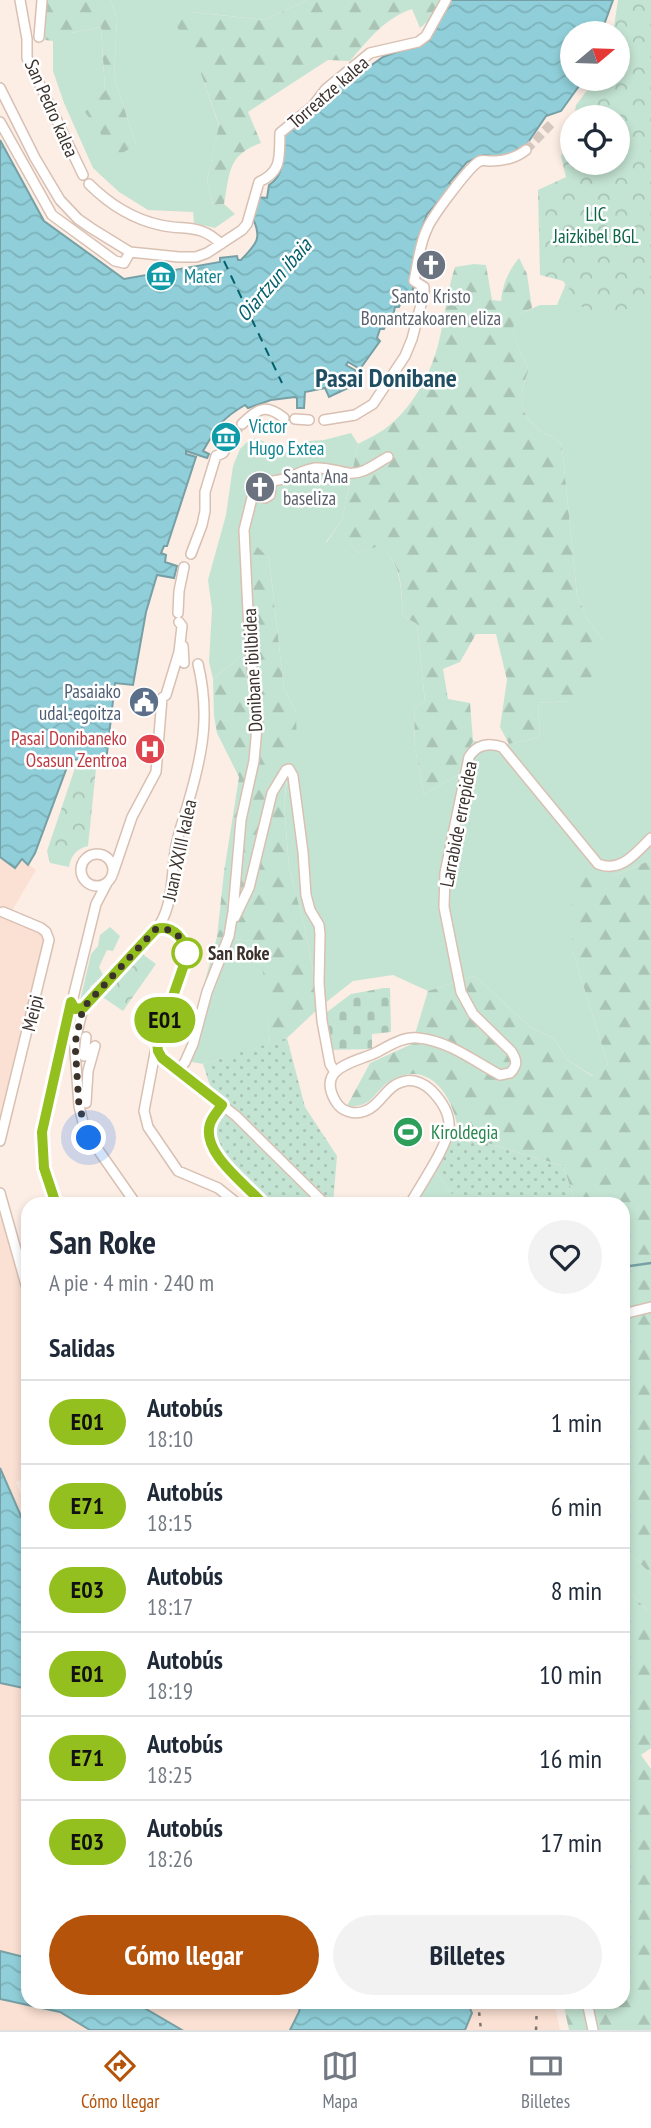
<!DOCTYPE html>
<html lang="es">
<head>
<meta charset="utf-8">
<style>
  :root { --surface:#fff; --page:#f2f2f3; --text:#1f2937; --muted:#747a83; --line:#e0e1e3; --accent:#b45309 }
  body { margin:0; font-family:"PT Sans Narrow",sans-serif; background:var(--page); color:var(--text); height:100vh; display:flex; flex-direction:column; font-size:26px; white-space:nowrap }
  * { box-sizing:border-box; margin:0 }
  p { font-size:23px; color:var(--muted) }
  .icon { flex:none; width:38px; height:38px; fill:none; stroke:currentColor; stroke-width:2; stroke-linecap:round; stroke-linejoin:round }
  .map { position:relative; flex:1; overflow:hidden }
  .details { position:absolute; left:21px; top:1197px; width:609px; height:812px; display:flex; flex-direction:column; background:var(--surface); border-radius:21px; box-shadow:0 4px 10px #0003 }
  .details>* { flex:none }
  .badge { padding:0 14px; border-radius:23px; font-size:24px; line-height:46px }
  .needle { width:46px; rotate:71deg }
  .tools { position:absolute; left:560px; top:21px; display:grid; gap:14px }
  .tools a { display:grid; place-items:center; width:70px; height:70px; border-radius:50%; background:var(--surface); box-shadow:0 4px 10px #0003; font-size:35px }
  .you { position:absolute; width:35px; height:35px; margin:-18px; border:5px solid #fff; border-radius:50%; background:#1a73e8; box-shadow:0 0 0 10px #1a73e833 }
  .map>.badge { position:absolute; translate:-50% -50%; box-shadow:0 0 0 4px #fff }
  h2 { padding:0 28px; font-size:26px; line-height:63px }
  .round { display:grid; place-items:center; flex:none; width:74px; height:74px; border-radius:37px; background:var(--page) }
  .head { display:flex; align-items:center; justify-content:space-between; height:119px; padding:0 28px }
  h1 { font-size:33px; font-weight:800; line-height:52px }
  .action { display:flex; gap:14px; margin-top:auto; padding:14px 28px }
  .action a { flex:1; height:80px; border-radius:42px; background:var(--accent); color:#fff; font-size:28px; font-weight:800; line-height:80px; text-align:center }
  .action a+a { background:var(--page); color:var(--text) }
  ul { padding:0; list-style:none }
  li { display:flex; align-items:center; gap:21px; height:84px; padding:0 28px; border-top:2px solid var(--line) }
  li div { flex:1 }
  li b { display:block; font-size:26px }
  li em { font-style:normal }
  li .badge { min-width:77px; font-weight:700; text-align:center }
  .menu { display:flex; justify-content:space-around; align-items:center; height:98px; border-top:2px solid var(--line); background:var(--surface); font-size:19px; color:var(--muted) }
  .menu a { display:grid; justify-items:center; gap:4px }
  .menu .active { color:var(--accent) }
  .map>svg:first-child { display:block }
  .built { fill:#fbe1d3 }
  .grass { fill:#c4e4d3 }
  .forest { fill:url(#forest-firs) }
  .cemetery { fill:url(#cemetery-stones) }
  .park { fill:url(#park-crowns) }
  .garden { fill:url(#garden-dots) }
  .water { fill:url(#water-waves); stroke:#76a0a5; stroke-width:2 }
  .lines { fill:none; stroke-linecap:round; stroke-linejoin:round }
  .stream { stroke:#76a0a5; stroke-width:2.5 }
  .ferry { stroke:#03606b; stroke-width:2; stroke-dasharray:9 7; stroke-linecap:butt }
  .minor-tunnel { stroke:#d5c8c0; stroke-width:9; stroke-dasharray:9 4.5; stroke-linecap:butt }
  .minor-casing { stroke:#d8c0b3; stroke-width:12 }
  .minor { stroke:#fff; stroke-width:9 }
  .rail { stroke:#7f746d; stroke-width:2.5; stroke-dasharray:3.5 7; stroke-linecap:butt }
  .line-casing { stroke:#fff; stroke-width:16 }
  .line { stroke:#93c01f; stroke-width:10 }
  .walk { stroke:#3b322c; stroke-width:7; stroke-dasharray:0 12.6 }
  .stop-dot { fill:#fff; stroke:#93c01f; stroke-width:3.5 }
  .labels { text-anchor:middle; stroke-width:5; stroke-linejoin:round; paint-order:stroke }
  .street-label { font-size:19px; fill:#3b322c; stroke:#fff }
  .park-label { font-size:19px; fill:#0b6747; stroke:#fff }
  .culture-label { font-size:19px; fill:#0d838f; stroke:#fff; text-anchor:start }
  .worship-label { font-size:19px; fill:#5b616d; stroke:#fff }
  .service-label { font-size:19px; fill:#4e5e75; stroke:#fff; text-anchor:end }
  .health-label { font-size:19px; fill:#be3a42; stroke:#fff; text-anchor:end }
  .stop-label { font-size:19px; font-weight:bold; fill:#3b322c; stroke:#fff; text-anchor:start }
  .leisure-label { font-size:19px; fill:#27864d; stroke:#fff; text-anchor:start }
  .water-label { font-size:21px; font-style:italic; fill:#03606b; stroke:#fff }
  .district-label { font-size:26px; font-weight:bold; fill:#1f4d61; stroke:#fff }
</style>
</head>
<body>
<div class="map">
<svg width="651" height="2030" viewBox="0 0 651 2030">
  <defs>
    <pattern id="forest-firs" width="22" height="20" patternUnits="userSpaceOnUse" patternTransform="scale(1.75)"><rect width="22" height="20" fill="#c4e4d3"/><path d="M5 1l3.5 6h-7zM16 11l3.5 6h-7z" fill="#a9c4b5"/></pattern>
    <pattern id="cemetery-stones" width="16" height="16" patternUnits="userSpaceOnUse" patternTransform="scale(1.75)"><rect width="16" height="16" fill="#c4e4d3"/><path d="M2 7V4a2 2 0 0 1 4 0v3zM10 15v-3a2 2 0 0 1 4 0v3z" fill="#a9c4b5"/></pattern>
    <pattern id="park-crowns" width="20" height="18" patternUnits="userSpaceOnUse" patternTransform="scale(1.75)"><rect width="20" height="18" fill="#c4e4d3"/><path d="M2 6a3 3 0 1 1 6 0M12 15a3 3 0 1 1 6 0" fill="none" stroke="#a9c4b5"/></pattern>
    <pattern id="garden-dots" width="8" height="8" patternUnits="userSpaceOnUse" patternTransform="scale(1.75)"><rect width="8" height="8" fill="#c4e4d3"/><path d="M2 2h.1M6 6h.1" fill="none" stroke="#a9c4b5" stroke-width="1.8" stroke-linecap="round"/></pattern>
    <pattern id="water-waves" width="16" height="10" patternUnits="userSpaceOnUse" patternTransform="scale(1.75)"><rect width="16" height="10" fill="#90cfd9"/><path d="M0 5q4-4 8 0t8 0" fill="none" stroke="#7db2ba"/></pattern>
  </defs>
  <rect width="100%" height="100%" fill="#fcede5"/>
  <!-- built -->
  <path class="built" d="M0 857 15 867 22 859 36 870 7 919 38 930 43 935 45 941 0 1124Z
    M0 1207 16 1269 28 1302V1477L16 1482 28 1511V1522L24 1524 0 1468Z
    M0 1683 28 1689V1958L0 1951Z
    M0 1999 60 2012 90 2030H0Z
    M134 2002H301L299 2012 290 2030H182Z
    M467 2002H554L560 2030H465L472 2013Z"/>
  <!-- grass -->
  <path class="grass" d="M110 0H307L265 20 193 12 200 71 219 126 207 181 213 205 224 204 235 214 215 228 194 223 193 212 148 210 119 192 93 168 64 103 53 71V54L71 53V33L101 27 105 91 136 145 114 77 117 19Z
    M576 259 651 299V860L613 876 573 952 608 1065 593 1076 567 1060 554 1038 531 1028 475 976 428 991 393 975 353 981 320 1007 305 929 289 867 284 804 296 712 284 689 269 558 250 541 251 648 213 679 209 662 212 609 208 580 226 515 233 466 240 449 247 442 256 438 288 453 306 455 308 441 324 440 351 433 358 444 342 520 326 542 349 543 359 553 381 544C402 568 401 586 403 616L417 624 425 702 414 708 415 749 424 794 458 775 473 741 509 744 540 737 538 703 569 701 603 640 588 620 577 595 562 446C557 438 552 437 544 433 517 415 518 397 529 369 521 353 508 333 515 316L540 305H557Z
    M110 927 120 936 113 951 107 950 99 967 104 977 100 981 98 980 90 987 92 990 80 1001 91 954 98 946 100 935Z
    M217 937 261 942 270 1044 203 1064 182 1060 189 1040Z
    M434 1170 460 1204H417Z
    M623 1547 651 1574V1615L623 1584Z"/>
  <!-- forest -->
  <path class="forest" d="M45 0H110L117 19 114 77 136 145 117 156 85 112 105 91 101 27 71 33V54H53V41L45 40Z
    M307 0H442L435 15 420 28 412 9C385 18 368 40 350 61L328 60 248 112 261 143C227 155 230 173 224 204L213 205 207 181 219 125 200 71 172 17 192 12 265 20Z
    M519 258 527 274 532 308 516 316C508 333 521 353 529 369 518 397 517 415 544 433 552 437 557 438 562 446L577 595 588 620 603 640 586 694 569 701 538 703 540 737 509 744 500 727 507 680 496 634H476L460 662 443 669 448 699 470 703 473 741 458 775 424 794 415 749 414 708 425 702 417 624 403 616C401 585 403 569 381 545L359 553 349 543H326L342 520 358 444C367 439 378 434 386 428 412 409 432 372 439 341 445 317 447 291 455 267L474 264 486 265 492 300 501 301C503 283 508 272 519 258Z
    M250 540 269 558 284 689 296 712 297 749 287 776 284 804 289 867 305 929 320 1007 287 1038 270 1044 260 942 217 937 224 872 239 777 217 733 214 716 213 679 251 648 241 562Z
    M651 860V1574L623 1547V1204H576L563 1166 487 1143 458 1129C453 1097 430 1059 392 1080 372 1091 375 1108 347 1106L370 1063 412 1044 428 991 475 976 531 1028 554 1038 567 1060 592 1076 608 1065 573 952 571 910 580 871 613 876Z
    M623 1584 651 1615V1748L641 1755 651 1769V2030H569L563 2002H623Z"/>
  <!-- cemetery -->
  <path class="cemetery" d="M384 988H390L391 1032 372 1034V1049L329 1050 327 1012 351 994Z"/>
  <!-- park -->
  <path class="park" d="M618 0H651V308H634L588 315 563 281 540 275 538 190 566 177 561 156 572 133V163H618V117H574L576 105 596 79H618V33H613Z
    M75 768 96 769 88 846C76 849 71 856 69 867L50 863 47 851Z
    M141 953 156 964 123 1011 101 996Z"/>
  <!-- garden -->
  <path class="garden" d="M287 1038 305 1107 337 1156 333 1204H263L218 1157 208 1133 218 1110 203 1064Z
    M458 1129 487 1143 563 1166 576 1204H460L434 1170Z"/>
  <!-- water -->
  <path class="water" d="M448 0H613L601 33H572V79H584L561 111 546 116 523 150 500 157 484 155 467 162 449 183 453 186 427 214 418 240 410 283 414 284 412 293H405L399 307H395L392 320 388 319 384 329H380L377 338 380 341 360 369 348 362 346 365 358 372 347 383 350 387 329 397 325 388 305 392 304 408H297V398L295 397 271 400 248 408 245 405C222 418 216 428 203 451L209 454 207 458 186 451V454L196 457 167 546H164L161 553 166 555 165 562 177 566 174 578 157 575 146 612 133 685 115 683 106 762 70 759 35 853 28 865 22 859 15 868 0 857V140L44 221 124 279 220 262V258L237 256 238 260H241C255 245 263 239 253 219L258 197 267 198 269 185C286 175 283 152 284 134L329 90 354 70 359 74 383 57 405 49 414 48 430 37Z
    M0 1468 24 1523 28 1522V1689L0 1683Z
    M0 1951 28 1958V2002H134L182 2030H90L60 2012 0 1999Z
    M301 2002H467L472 2013 465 2030H290L299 2012Z"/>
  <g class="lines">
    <!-- stream -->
    <path class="stream" d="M623 1267 651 1263"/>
    <!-- ferry -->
    <path class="ferry" d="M224 261 282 383"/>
    <!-- minor-tunnel -->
    <path class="minor-tunnel" d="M526 150 553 122
      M230 441 242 424"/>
    <!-- minor casing -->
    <g class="minor-casing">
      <path id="minor" d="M20 0 27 39V58L83 175
        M39 37 42 0
        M0 88 35 158 60 200 78 219 91 228 130 252 179 257H196L207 253 242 230 247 224 259 182C283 171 279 156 280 133L312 107 326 89 370 53 418 42 426 36 446 0
        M0 122 52 215 115 261 124 263 130 252
        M89 184C108 203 133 219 160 225 186 231 200 223 221 244
        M295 419 309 420
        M324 420 355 415 373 404 405 356 412 339 424 293V287L414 281C418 264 419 245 427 229 431 218 470 165 480 161 483 160 487 161 491 161 504 161 516 158 526 150
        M242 424C258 409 265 403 284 418
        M191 554 202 525 205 511V492L216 456 223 453 230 441
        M178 613 179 591 184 567
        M183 646 184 663
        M81 870a16 16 0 1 1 32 0a16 16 0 1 1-32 0Z
        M113 873 132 817 156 772 162 698 166 695 179 652 182 626 179 622
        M235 917 249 888 272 793 286 770 289 769 293 776 303 852 306 895 310 910 319 925 320 934 319 983 322 1021 330 1064 335 1072
        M156 929C173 925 186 939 187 955L157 1042 144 1111 148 1127 178 1171 218 1188 238 1204
        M67 1019C92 1001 111 978 132 956 141 946 153 936 160 924 174 901 171 871 176 846 179 830 185 815 189 800 203 752 210 714 198 664
        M63 1036 70 1032 74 1037 79 1106 85 1131 136 1204
        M75 1041 83 1008
        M157 1044 162 1058 236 1116 325 1204
        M178 1071 185 1062 193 1044 207 992 229 936 233 912 241 820 254 761 258 715 250 652 244 530 252 498 258 496 265 498 270 495 271 485 273 481C291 479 299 471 315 468 327 467 336 471 348 473 363 475 375 464 388 457
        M86 1103 88 1071 95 1046 84 1056 86 1037
        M222 1105C211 1119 205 1130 212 1148L263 1204
        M0 1141 49 940 46 932 41 928 3 912
        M0 1193 28 1292
        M56 1204C44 1177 39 1149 43 1120L96 904 107 883
        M410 1204C420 1186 447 1147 449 1128 450 1114 441 1100 431 1090 423 1083 413 1078 402 1082 386 1086 380 1106 365 1111 355 1115 342 1112 336 1102 316 1069 351 1063 373 1054 386 1048 402 1036 418 1038 449 1041 474 1061 500 1075L510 1073C518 1065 517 1060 511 1051L473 1014 461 992 444 907 445 873 469 757C476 745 489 742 502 747L598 864C621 873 636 853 651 838
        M623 1314 651 1307
        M587 2002 593 2030"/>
    </g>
    <!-- minor -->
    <use href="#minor" class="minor"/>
    <!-- rail -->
    <path class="rail" d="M478 2002 481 2030
      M536 2030 537 2002"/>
  </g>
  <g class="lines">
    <!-- line casing -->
    <g class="line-casing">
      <path id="line" d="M56 1204 44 1168 42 1132 71 1002 75 1009 83 1008 156 929C173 924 186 940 187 956L157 1042 158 1051 162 1058 222 1105C218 1111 212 1117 210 1124 201 1153 246 1184 263 1204"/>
    </g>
    <!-- line -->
    <use href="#line" class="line"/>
    <!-- walk -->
    <path class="walk" d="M89 1138 79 1106 75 1043 83 1008 156 929 163 928C176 932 184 938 187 953"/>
  </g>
  <!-- icons -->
  <defs>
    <g id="church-disc" transform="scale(1.575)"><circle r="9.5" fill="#6b7280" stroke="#fff"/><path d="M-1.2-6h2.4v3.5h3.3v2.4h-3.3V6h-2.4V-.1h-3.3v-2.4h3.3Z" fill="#fff"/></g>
    <g id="museum-disc" transform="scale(1.575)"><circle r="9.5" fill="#0f9aa8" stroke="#fff"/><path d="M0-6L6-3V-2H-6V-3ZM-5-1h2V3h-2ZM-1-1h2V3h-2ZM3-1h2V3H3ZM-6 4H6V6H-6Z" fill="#fff"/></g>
    <g id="civic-disc" transform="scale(1.575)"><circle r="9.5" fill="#5c6f8a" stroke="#fff"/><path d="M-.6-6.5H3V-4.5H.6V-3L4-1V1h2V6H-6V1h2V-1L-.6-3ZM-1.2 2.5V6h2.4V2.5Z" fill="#fff"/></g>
    <g id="hospital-disc" transform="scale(1.575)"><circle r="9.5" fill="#e0444e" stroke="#fff"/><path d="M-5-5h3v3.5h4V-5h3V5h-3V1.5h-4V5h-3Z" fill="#fff"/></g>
    <g id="stadium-disc" transform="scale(1.575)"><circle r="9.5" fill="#2e9e5b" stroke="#fff"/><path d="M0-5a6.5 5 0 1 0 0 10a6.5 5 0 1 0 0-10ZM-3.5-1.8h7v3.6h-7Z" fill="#fff"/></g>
  </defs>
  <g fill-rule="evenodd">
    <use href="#church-disc" x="431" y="265"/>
    <use href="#museum-disc" x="161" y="276"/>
    <use href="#museum-disc" x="226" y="437"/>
    <use href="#church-disc" x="260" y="487"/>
    <use href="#civic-disc" x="144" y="702"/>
    <use href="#hospital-disc" x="150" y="749"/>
    <use href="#stadium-disc" x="408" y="1132"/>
  </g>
  <!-- markers -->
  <circle class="stop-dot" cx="187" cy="953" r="14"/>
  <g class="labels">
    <!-- street labels -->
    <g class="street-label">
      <text transform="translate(328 92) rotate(-41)" y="7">Torreatze kalea</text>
      <text transform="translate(52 108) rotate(66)" y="7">San Pedro kalea</text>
      <text transform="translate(252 670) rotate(-93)" y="7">Donibane ibilbidea</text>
      <text transform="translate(458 824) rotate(-79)" y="7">Larrabide errepidea</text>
      <text transform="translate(179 850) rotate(-78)" y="7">Juan XXIII kalea</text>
      <text transform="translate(32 1013) rotate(-76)" y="7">Meipi</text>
    </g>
    <!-- park labels -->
    <g class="park-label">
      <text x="596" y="221">LIC<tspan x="596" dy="22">Jaizkibel BGL</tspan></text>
    </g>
    <!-- culture labels -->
    <g class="culture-label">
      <text x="184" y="283">Mater</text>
      <text x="249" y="433">Victor<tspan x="249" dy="22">Hugo Extea</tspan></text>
    </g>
    <!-- worship labels -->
    <g class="worship-label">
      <text x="431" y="303">Santo Kristo<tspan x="431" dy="22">Bonantzakoaren eliza</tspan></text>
      <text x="283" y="483" text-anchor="start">Santa Ana<tspan x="283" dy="22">baseliza</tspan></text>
    </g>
    <!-- service labels -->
    <g class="service-label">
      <text x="121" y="698">Pasaiako<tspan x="121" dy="22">udal-egoitza</tspan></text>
    </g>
    <!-- health labels -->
    <g class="health-label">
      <text x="127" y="745">Pasai Donibaneko<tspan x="127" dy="22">Osasun Zentroa</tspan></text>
    </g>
    <!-- stop labels -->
    <g class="stop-label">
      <text x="208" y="960">San Roke</text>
    </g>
    <!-- leisure labels -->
    <g class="leisure-label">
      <text x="431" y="1139">Kiroldegia</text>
    </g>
    <!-- water labels -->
    <g class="water-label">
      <text transform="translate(274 280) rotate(-49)" y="7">Oiartzun ibaia</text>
    </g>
    <!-- district labels -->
    <g class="district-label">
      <text x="386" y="387">Pasai Donibane</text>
    </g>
  </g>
</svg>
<div class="tools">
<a><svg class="needle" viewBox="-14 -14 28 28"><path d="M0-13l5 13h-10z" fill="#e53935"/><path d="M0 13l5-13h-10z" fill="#747a83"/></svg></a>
<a><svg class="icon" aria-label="locate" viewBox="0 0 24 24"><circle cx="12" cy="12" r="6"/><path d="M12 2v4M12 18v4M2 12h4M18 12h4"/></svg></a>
</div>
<div class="you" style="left:89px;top:1138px"></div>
<b class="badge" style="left:165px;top:1020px;background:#93c01f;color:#111">E01</b>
<section class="details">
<div class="head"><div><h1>San Roke</h1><p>A pie · 4 min · 240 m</p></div><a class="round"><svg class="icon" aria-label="heart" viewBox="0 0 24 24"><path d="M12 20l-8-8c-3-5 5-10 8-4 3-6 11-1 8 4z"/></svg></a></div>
<h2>Salidas</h2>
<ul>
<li><span class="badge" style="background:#93c01f;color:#111">E01</span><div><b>Autobús</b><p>18:10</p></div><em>1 min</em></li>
<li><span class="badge" style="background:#93c01f;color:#111">E71</span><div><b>Autobús</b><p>18:15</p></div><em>6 min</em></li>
<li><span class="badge" style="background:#93c01f;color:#111">E03</span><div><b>Autobús</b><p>18:17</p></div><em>8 min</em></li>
<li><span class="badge" style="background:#93c01f;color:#111">E01</span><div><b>Autobús</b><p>18:19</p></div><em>10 min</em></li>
<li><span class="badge" style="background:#93c01f;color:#111">E71</span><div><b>Autobús</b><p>18:25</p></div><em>16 min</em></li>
<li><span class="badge" style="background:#93c01f;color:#111">E03</span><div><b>Autobús</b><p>18:26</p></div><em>17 min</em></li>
</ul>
<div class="action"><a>Cómo llegar</a><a>Billetes</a></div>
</section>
</div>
<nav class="menu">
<a class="active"><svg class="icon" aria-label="directions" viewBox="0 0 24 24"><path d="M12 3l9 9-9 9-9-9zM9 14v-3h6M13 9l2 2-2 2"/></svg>Cómo llegar</a>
<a><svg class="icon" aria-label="map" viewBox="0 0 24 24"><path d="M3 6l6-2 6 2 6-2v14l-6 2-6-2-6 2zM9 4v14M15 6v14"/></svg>Mapa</a>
<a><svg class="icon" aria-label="tickets" viewBox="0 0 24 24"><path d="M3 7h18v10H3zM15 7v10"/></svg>Billetes</a>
</nav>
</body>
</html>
